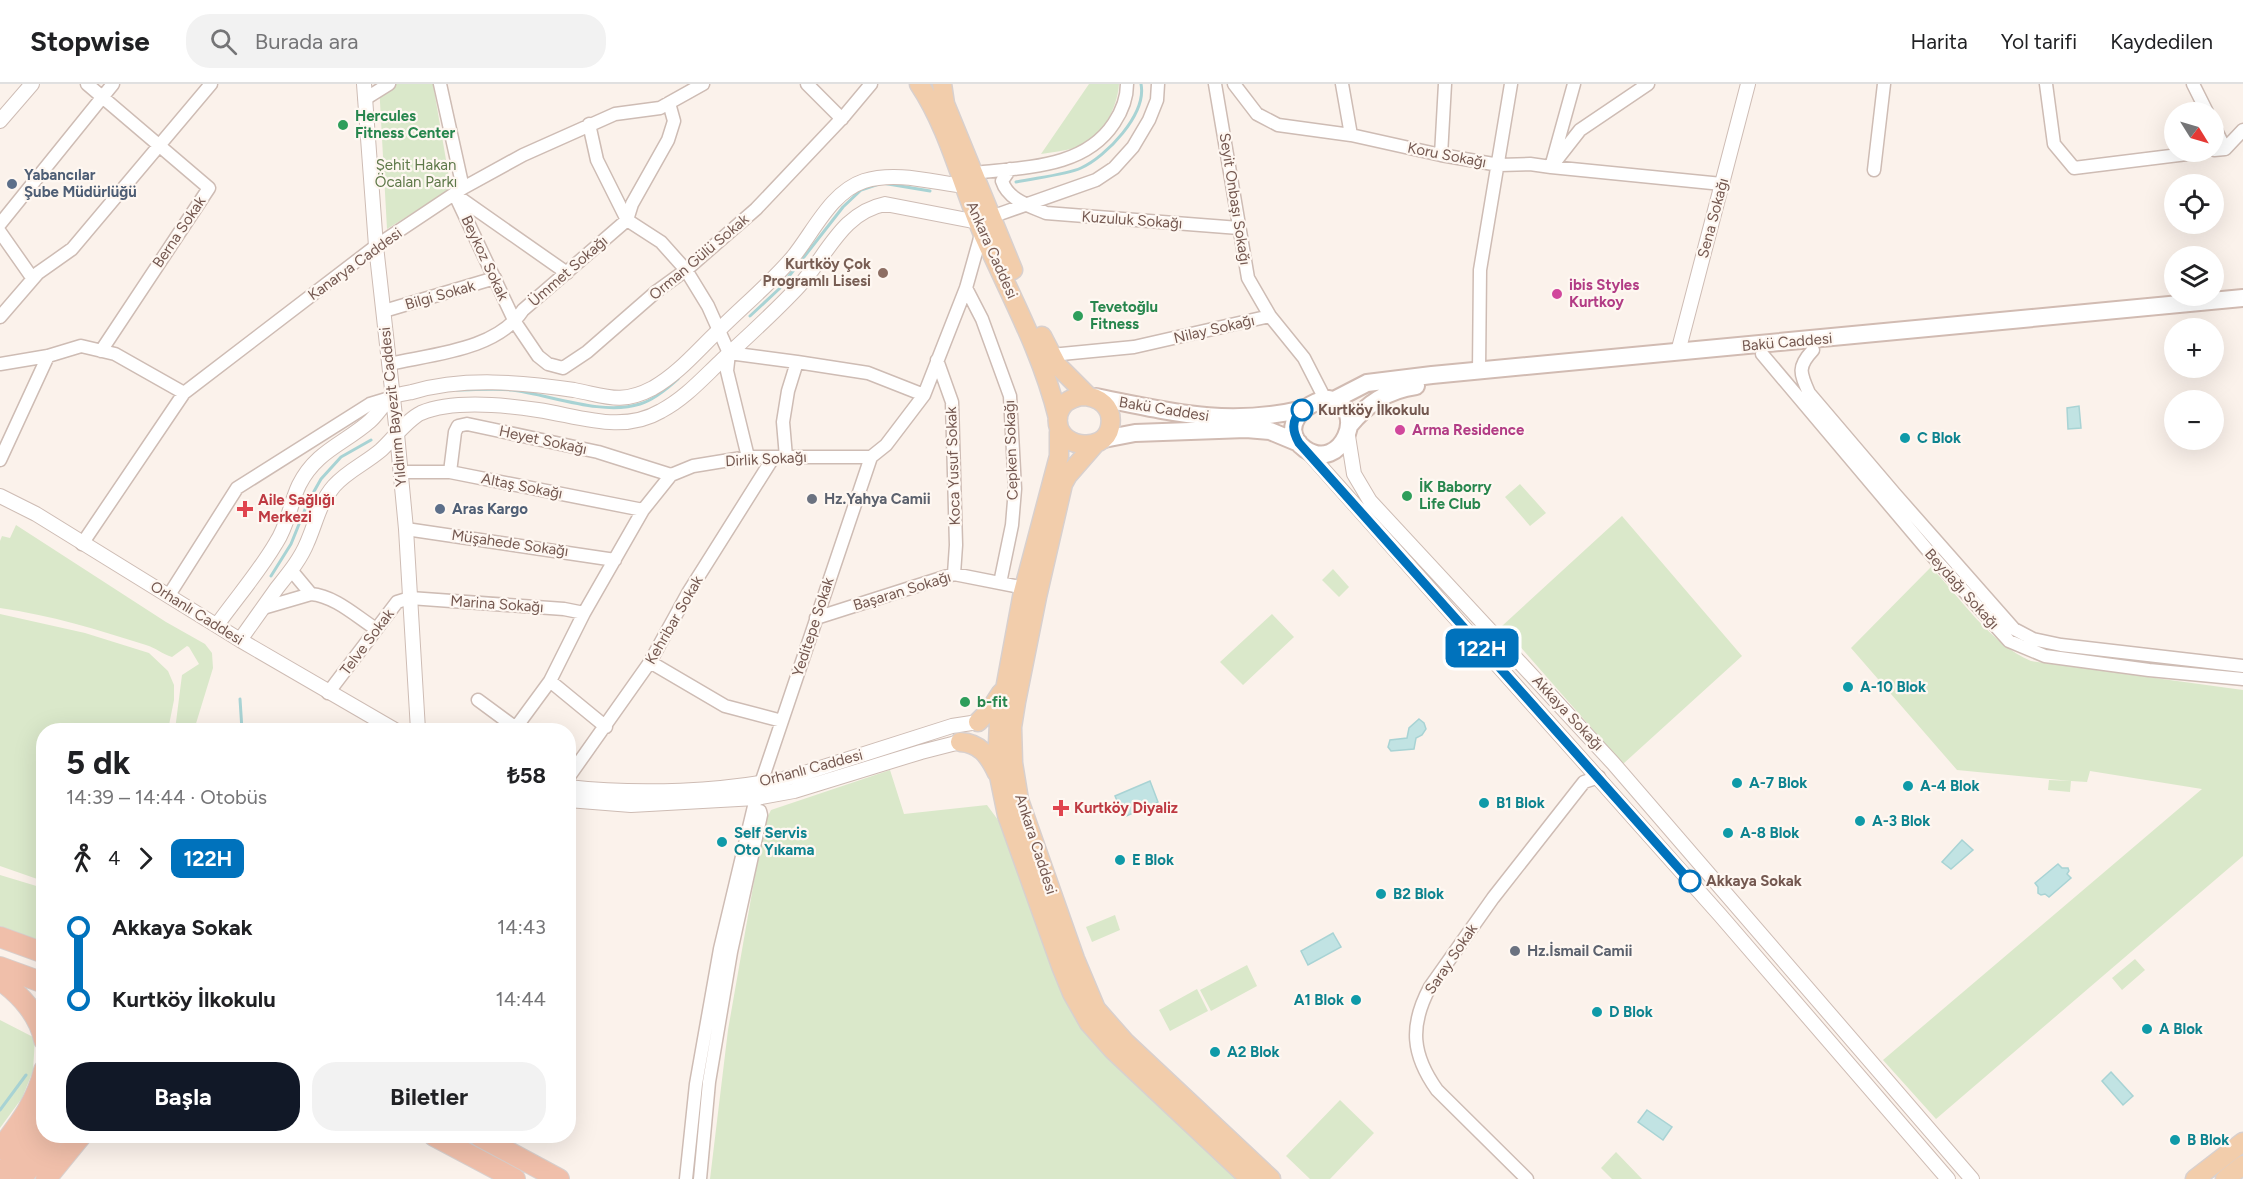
<!DOCTYPE html>
<html lang="tr">
<head>
<meta charset="utf-8">
<style>
  :root { --surface:#fff; --page:#f2f2f2; --text:#202124; --muted:#757577; --line:#e0e0e0; --accent:#111827 }
  body { margin:0; font-family:Figtree,sans-serif; background:var(--page); color:var(--text); height:100vh; display:flex; flex-direction:column; font-size:22px; white-space:nowrap }
  * { box-sizing:border-box; margin:0 }
  p { font-size:20px; color:var(--muted) }
  .icon { flex:none; width:33px; height:33px; fill:none; stroke:currentColor; stroke-width:2; stroke-linecap:round; stroke-linejoin:round }
  .map { position:relative; flex:1; overflow:hidden }
  .details { position:absolute; left:36px; top:639px; width:540px; height:420px; display:flex; flex-direction:column; background:var(--surface); border-radius:24px; box-shadow:0 6px 24px #0002 }
  .details>* { flex:none }
  .badge { padding:0 12px; border-radius:9px; font-size:21px; line-height:39px }
  .needle { width:39px; rotate:127deg }
  .fabs { position:absolute; left:2164px; top:18px; display:grid; gap:12px }
  .fabs a { display:grid; place-items:center; width:60px; height:60px; border-radius:50%; background:var(--surface); box-shadow:0 6px 24px #0002; font-size:30px }
  .map>.badge { position:absolute; translate:-50% -50%; box-shadow:0 0 0 3px #fff }
  .legs { display:flex; align-items:center; gap:9px; height:66px; padding:0 30px; font-size:20px }
  .legs p { margin-inline-start:auto }
  .head { display:flex; align-items:center; justify-content:space-between; height:102px; padding:0 30px }
  h1 { font-size:33px; font-weight:700; line-height:45px }
  .primary-button { display:flex; gap:12px; margin-top:auto; padding:12px 30px }
  .primary-button a { flex:1; height:69px; border-radius:24px; background:var(--accent); color:#fff; font-size:24px; font-weight:700; line-height:69px; text-align:center }
  .primary-button a+a { background:var(--page); color:var(--text) }
  ul { padding:0 30px; list-style:none }
  li { display:flex; align-items:center; gap:21px; height:72px; font-size:22px }
  li i { display:grid; place-items:center; width:9px; height:100%; margin:0 8px; background:currentColor }
  li i::after { content:''; width:15px; height:15px; margin:-8px; border:4px solid; border-radius:50%; background:var(--surface) }
  li p { margin-inline-start:auto }
  li:first-child i { background:linear-gradient(#0000 50%,currentColor 0) }
  li:last-child i { background:linear-gradient(currentColor 50%,#0000 0) }
  header { display:flex; align-items:center; gap:36px; box-sizing:border-box; height:84px; padding:0 30px; background:var(--surface); border-bottom:2px solid var(--line) }
  header strong { font-size:28px }
  nav { display:flex; gap:33px; margin-inline-start:auto; font-size:21px }
  .search { width:420px; height:54px; background:var(--page); display:flex; align-items:center; gap:15px; box-sizing:border-box; padding:0 21px; border-radius:24px; color:var(--muted); font-size:22px }
  .map>svg:first-child { display:block }
  .green { fill:#dae8ca }
  .water { fill:#c1e3e3; stroke:#a8d3d4; stroke-width:1.5 }
  .lines { fill:none; stroke-linecap:round; stroke-linejoin:round }
  .stream { stroke:#a8d3d4; stroke-width:3 }
  .minor-casing { stroke:#cebcb4; stroke-width:15 }
  .tertiary-casing { stroke:#cebcb4; stroke-width:16 }
  .secondary-casing { stroke:#d1bbb2; stroke-width:20 }
  .primary-casing { stroke:#d8d0ce; stroke-width:21 }
  .trunk-casing { stroke:#d8d0ce; stroke-width:22 }
  .minor { stroke:#fff; stroke-width:12 }
  .tertiary { stroke:#fff; stroke-width:14 }
  .secondary { stroke:#fff; stroke-width:16 }
  .primary { stroke:#f2cdab; stroke-width:18 }
  .trunk { stroke:#f0bfaa; stroke-width:20 }
  .line-1-casing { stroke:#fff; stroke-width:14 }
  .line-1 { stroke:#0072bc; stroke-width:9 }
  .leisure-dot { fill:#2e9e5b; stroke:#fef7f1; stroke-width:2 }
  .service-dot { fill:#5c6f8a; stroke:#fef7f1; stroke-width:2 }
  .education-dot { fill:#8d6e63; stroke:#fef7f1; stroke-width:2 }
  .hotel-dot { fill:#d1479c; stroke:#fef7f1; stroke-width:2 }
  .stop-1-dot { fill:#fff; stroke:#0072bc; stroke-width:3 }
  .culture-dot { fill:#0f9aa8; stroke:#fef7f1; stroke-width:2 }
  .worship-dot { fill:#6b7280; stroke:#fef7f1; stroke-width:2 }
  .health-dot { fill:#e0444e; stroke:#fef7f1; stroke-width:2 }
  .labels { text-anchor:middle; stroke-width:4.5; stroke-linejoin:round; paint-order:stroke }
  .leisure-label { font-size:15px; font-weight:bold; fill:#27864d; stroke:#fef7f1; text-anchor:start }
  .street-label { font-size:15px; fill:#745850; stroke:#fef7f1 }
  .park-label { font-size:15px; fill:#5e7849; stroke:#fef7f1 }
  .service-label { font-size:15px; font-weight:bold; fill:#4e5e75; stroke:#fef7f1; text-anchor:start }
  .education-label { font-size:15px; font-weight:bold; fill:#785e54; stroke:#fef7f1; text-anchor:end }
  .hotel-label { font-size:15px; font-weight:bold; fill:#b23c85; stroke:#fef7f1; text-anchor:start }
  .stop-label { font-size:15px; font-weight:bold; fill:#745850; stroke:#fef7f1; text-anchor:start }
  .culture-label { font-size:15px; font-weight:bold; fill:#0d838f; stroke:#fef7f1; text-anchor:start }
  .worship-label { font-size:15px; font-weight:bold; fill:#5b616d; stroke:#fef7f1; text-anchor:start }
  .health-label { font-size:15px; font-weight:bold; fill:#be3a42; stroke:#fef7f1; text-anchor:start }
</style>
</head>
<body>
<header>
<strong>Stopwise</strong>
<div class="search"><svg class="icon" aria-label="search" viewBox="0 0 24 24"><circle cx="10" cy="10" r="6"/><path d="M15 15l6 6"/></svg>Burada ara</div>
<nav><a>Harita</a><a>Yol tarifi</a><a>Kaydedilen</a></nav>
</header>
<div class="map">
<svg width="2243" height="1095" viewBox="0 0 2243 1095">
  <rect width="100%" height="100%" fill="#fbf2eb"/>
  <!-- green -->
  <path class="green" d="M379 0H433L451 105 387 145Z
    M1089 0H1119C1117 26 1101 56 1074 64 1064 67 1052 68 1041 70Z
    M1520 400 1546 429 1530 442 1505 413Z
    M1622 432 1742 572 1623 680 1502 542Z
    M16 441 166 538 205 560 212 569 213 584 194 646H175L182 591 199 580 189 563 187 562 172 573C162 570 156 564 146 561 99 546 50 531 0 524V457L2 452 10 454Z
    M1931 483C1961 515 1991 560 2031 577L2243 606V772L1936 1035 1883 976 2202 705 2090 687 2087 698 2071 697 2070 708 2048 706 2049 696 2071 697 1957 686 1851 564Z
    M1333 485 1349 503 1339 513 1322 496Z
    M0 530 85 549 149 569 168 587 174 601V616L168 646H44L43 797 0 782Z
    M1272 530 1294 553 1243 601 1220 578Z
    M890 686 904 730 987 721 1009 751 1076 931 1237 1095H710L728 946 764 740 771 726Z
    M0 791 43 804V858L0 842Z
    M1115 831 1120 846 1092 858 1086 843Z
    M2135 875 2145 886 2122 906 2112 894Z
    M1247 881 1257 902 1211 927 1200 906Z
    M1197 905 1208 927 1170 947 1159 926Z
    M0 936 35 954 33 987 22 1014 0 1044Z
    M1340 1016 1374 1049 1330 1095H1310L1286 1072Z
    M1616 1068 1642 1095H1612L1601 1084Z"/>
  <!-- water -->
  <path class="water" d="M2079 322 2081 344 2068 345 2067 324Z
    M1419 635 1424 639 1426 645 1422 651 1416 654 1414 665 1391 667 1388 663 1390 656 1407 654 1409 644Z
    M1150 697 1158 718 1124 733 1115 712Z
    M1962 756 1973 766 1951 785 1942 778Z
    M2058 780 2062 784H2068L2069 787 2067 790 2071 794 2049 813 2045 810 2041 811 2038 809V803L2035 799Z
    M1333 849 1341 863 1308 881 1301 867Z
    M2111 988 2133 1012 2123 1021 2102 997Z
    M1647 1026 1672 1043 1663 1056 1638 1038Z"/>
  <g class="lines">
    <!-- stream -->
    <path class="stream" d="M1016 98C1034 94 1066 91 1081 84 1106 73 1147 30 1141 0
      M750 232 779 205 843 123 861 106 882 99 930 107
      M457 306C475 306 495 304 512 306 551 311 602 332 640 320 654 316 667 305 678 295
      M271 492 291 460 308 418 321 395 341 373 371 356
      M240 615 242 646
      M0 1026 26 991"/>
    <!-- minor casing -->
    <g class="minor-casing">
      <path id="minor" d="M87 0 209 104 101 267
        M440 0 463 104
        M807 0 842 35
        M1215 0 1248 194 1270 232 1304 274 1325 315
        M1234 0 1257 30 1278 41 1351 51 1441 71 1499 81 1530 80 1551 83 1580 46 1648 0
        M1342 0 1351 51
        M1574 0 1551 83 1722 100
        M2046 0 2054 60 2074 84 2203 68
        M2193 0 2207 28
        M365 15 389 0
        M589 40 597 76 627 136 661 158 686 186 708 222 729 269 727 287 748 373
        M2214 42 2225 65
        M2214 66 2225 65 2243 46
        M1441 71 1445 0
        M1010 85 1002 97C1008 116 1030 122 1046 129L1239 144
        M1874 86 1884 0
        M974 89C1023 83 1084 85 1114 39 1122 27 1127 15 1127 0
        M455 111 515 238 538 272 548 280 563 284 587 268 657 207 686 186 756 125 845 31 871 0
        M457 112 567 189
        M991 133 1096 96 1114 84 1133 63 1149 36 1157 16 1158 0
        M0 140 113 0
        M0 148 33 195
        M966 204 982 235 1010 312 1015 405 1012 441 1000 499
        M384 227 495 194
        M0 233 38 189 72 165 211 0
        M1813 266C1797 283 1800 289 1809 309L1895 410 2014 545 2033 555 2061 561 2243 582
        M729 269 797 278
        M1762 270 1935 475 2009 557 2045 572 2149 586 2243 595
        M1051 271 1134 263 1270 232
        M937 276 952 318 956 461 954 490
        M0 280 48 272 81 262 115 270 184 309
        M389 280C433 270 497 266 523 226L627 136 632 120 668 56 674 37 669 19
        M1479 287 1480 186 1511 0
        M786 373 783 338 788 307 797 278 868 289 924 311
        M0 376 48 272
        M400 388H450L643 426
        M450 388 455 348 458 342 467 340 598 368 671 391
        M406 445 615 476
        M82 460 184 309 376 162 463 104 523 71 615 30 660 24 703 0
        M291 486 311 510
        M169 511 237 404 370 320 393 313
        M263 524 311 510C335 512 357 533 376 545
        M816 534 954 490 1025 504
        M650 578 725 622 782 637
        M550 597 606 643
        M328 609 397 518 410 514 564 525 584 529
        M478 616 516 644
        M514 646 550 597 584 529 643 426 671 391 693 382 748 373H871L886 361 924 311 966 204 982 147
        M568 694 650 578 688 509 773 374
        M686 1095 696 1000 720 865 756 714 871 373
        M700 1095 709 998 731 868 761 731 760 727
        M1527 1095 1437 1006C1412 971 1409 942 1430 903L1493 814 1584 698 1599 693"/>
    </g>
    <!-- tertiary casing -->
    <g class="tertiary-casing">
      <path id="tertiary" d="M364 0 376 162 397 350 406 445 418 646
        M0 37 32 0
        M1678 268 1748 0
        M1348 352 1354 390 1370 417 1613 679 1972 1095
        M1306 366 1720 831 1948 1095
        M0 412 36 430 240 556 395 646
        M217 541C237 513 259 488 276 459 288 441 290 420 299 401 316 367 344 360 370 337 378 330 384 318 393 313 398 310 406 309 412 308 463 293 521 298 574 306 606 312 621 321 653 304 678 290 697 267 718 247 743 222 770 200 793 173 814 147 831 108 864 97 896 87 932 98 964 102
        M240 556C252 539 265 521 277 504 288 490 300 476 307 459 316 439 319 419 334 402 347 387 366 379 381 366 392 356 408 335 421 329 452 316 505 321 538 326 579 332 622 350 661 327 684 315 702 295 720 278 747 253 774 229 799 202 827 172 841 129 885 120L978 138
        M568 703C639 711 723 708 792 693L952 642 978 638
        M568 716 631 721 756 714 794 707 921 668 960 658"/>
    </g>
    <!-- secondary casing -->
    <g class="secondary-casing">
      <path id="secondary" d="M1096 313C1171 328 1227 343 1304 325
        M1329 315C1370 323 1341 390 1305 365 1277 345 1304 317 1329 315Z
        M1334 316 1367 299 1432 291 2243 214
        M1349 342C1367 320 1387 306 1416 302
        M1104 355 1135 349 1246 345 1270 347 1299 359"/>
    </g>
    <!-- primary casing -->
    <g class="primary-casing">
      <path id="primary" d="M919 0C949 45 961 99 982 148 1009 209 1042 268 1058 334
        M942 0 945 20 1013 186
        M1042 252 1057 281 1088 312
        M1081 312C1099 312 1114 323 1110 343 1105 371 1053 364 1058 332 1061 319 1069 315 1081 312Z
        M1059 348V372L1023 508 999 638 997 682 1007 731 1061 882 1072 909 1089 939 1113 966 1250 1095
        M1095 360 1068 391 1063 400 1037 513 1016 618 1012 643 1013 679 1019 716 1075 875 1096 925 1125 958 1271 1095
        M978 638 990 626 1001 609
        M960 658C980 659 989 672 997 689
        M2195 1095 2243 1058
        M2225 1095 2243 1081"/>
    </g>
    <!-- trunk casing -->
    <g class="trunk-casing">
      <path id="trunk" d="M0 853 44 869
        M0 883 44 899
        M0 896C20 910 39 931 44 956
        M434 1052 515 1095
        M479 1052 559 1095
        M0 1065C19 1040 37 1017 44 986
        M0 1092 44 1037
        M21 1095 55 1052
        M46 1095 81 1052"/>
    </g>
    <!-- minor -->
    <use href="#minor" class="minor"/>
    <!-- tertiary -->
    <use href="#tertiary" class="tertiary"/>
    <!-- secondary -->
    <use href="#secondary" class="secondary"/>
    <!-- primary -->
    <use href="#primary" class="primary"/>
    <!-- trunk -->
    <use href="#trunk" class="trunk"/>
  </g>
  <g class="lines">
    <!-- line-1 casing -->
    <g class="line-1-casing">
      <path id="line-1" d="M1302 326C1291 336 1292 347 1299 359L1690 797"/>
    </g>
    <!-- line-1 -->
    <use href="#line-1" class="line-1"/>
  </g>
  <!-- markers -->
  <g class="leisure-dot">
    <circle cx="343" cy="41" r="6"/>
    <circle cx="1078" cy="232" r="6"/>
    <circle cx="1407" cy="412" r="6"/>
    <circle cx="965" cy="618" r="6"/>
  </g>
  <g class="service-dot">
    <circle cx="12" cy="100" r="6"/>
    <circle cx="440" cy="425" r="6"/>
  </g>
  <circle class="education-dot" cx="883" cy="189" r="6"/>
  <g class="hotel-dot">
    <circle cx="1557" cy="210" r="6"/>
    <circle cx="1400" cy="346" r="6"/>
  </g>
  <g class="stop-1-dot">
    <circle cx="1302" cy="326" r="10"/>
    <circle cx="1690" cy="797" r="10"/>
  </g>
  <g class="culture-dot">
    <circle cx="1905" cy="354" r="6"/>
    <circle cx="1848" cy="603" r="6"/>
    <circle cx="1737" cy="699" r="6"/>
    <circle cx="1908" cy="702" r="6"/>
    <circle cx="1484" cy="719" r="6"/>
    <circle cx="1860" cy="737" r="6"/>
    <circle cx="1728" cy="749" r="6"/>
    <circle cx="722" cy="758" r="6"/>
    <circle cx="1120" cy="776" r="6"/>
    <circle cx="1381" cy="810" r="6"/>
    <circle cx="1356" cy="916" r="6"/>
    <circle cx="1597" cy="928" r="6"/>
    <circle cx="2147" cy="945" r="6"/>
    <circle cx="1215" cy="968" r="6"/>
    <circle cx="2175" cy="1056" r="6"/>
  </g>
  <g class="worship-dot">
    <circle cx="812" cy="415" r="6"/>
    <circle cx="1515" cy="867" r="6"/>
  </g>
  <g class="health-dot">
    <path d="M242 416h6v6h6v6h-6v6h-6v-6h-6v-6h6z"/>
    <path d="M1058 715h6v6h6v6h-6v6h-6v-6h-6v-6h6z"/>
  </g>
  <g class="labels">
    <!-- leisure labels -->
    <g class="leisure-label">
      <text x="355" y="37">Hercules<tspan x="355" dy="17">Fitness Center</tspan></text>
      <text x="1090" y="228">Tevetoğlu<tspan x="1090" dy="17">Fitness</tspan></text>
      <text x="1419" y="408">İK Baborry<tspan x="1419" dy="17">Life Club</tspan></text>
      <text x="977" y="623">b-fit</text>
    </g>
    <!-- street labels -->
    <g class="street-label">
      <text transform="translate(1447 71) rotate(11)" y="5">Koru Sokağı</text>
      <text transform="translate(1235 115) rotate(81)" y="5">Seyit Onbaşı Sokağı</text>
      <text transform="translate(1713 134) rotate(-75)" y="5">Sena Sokağı</text>
      <text transform="translate(1132 136) rotate(4)" y="5">Kuzuluk Sokağı</text>
      <text transform="translate(179 148) rotate(-56)" y="5">Berna Sokak</text>
      <text transform="translate(992 166) rotate(66)" y="5">Ankara Caddesi</text>
      <text transform="translate(699 173) rotate(-40)" y="5">Orman Gülü Sokak</text>
      <text transform="translate(485 174) rotate(65)" y="5">Beykoz Sokak</text>
      <text transform="translate(355 180) rotate(-36)" y="5">Kanarya Caddesi</text>
      <text transform="translate(568 187) rotate(-41)" y="5">Ümmet Sokağı</text>
      <text transform="translate(440 211) rotate(-16)" y="5">Bilgi Sokak</text>
      <text transform="translate(1214 245) rotate(-13)" y="5">Nilay Sokağı</text>
      <text transform="translate(1787 258) rotate(-5)" y="5">Bakü Caddesi</text>
      <text transform="translate(393 323) rotate(-96)" y="5">Yıldırım Bayezit Caddesi</text>
      <text transform="translate(1164 325) rotate(9)" y="5">Bakü Caddesi</text>
      <text transform="translate(543 356) rotate(12)" y="5">Heyet Sokağı</text>
      <text transform="translate(1011 366) rotate(-92)" y="5">Cepken Sokağı</text>
      <text transform="translate(766 375) rotate(-3)" y="5">Dirlik Sokağı</text>
      <text transform="translate(953 382) rotate(-92)" y="5">Koca Yusuf Sokak</text>
      <text transform="translate(522 402) rotate(11)" y="5">Altaş Sokağı</text>
      <text transform="translate(510 459) rotate(8)" y="5">Müşahede Sokağı</text>
      <text transform="translate(1962 505) rotate(48)" y="5">Beydağı Sokağı</text>
      <text transform="translate(902 507) rotate(-17)" y="5">Başaran Sokağı</text>
      <text transform="translate(497 520) rotate(4)" y="5">Marina Sokağı</text>
      <text transform="translate(197 529) rotate(32)" y="5">Orhanlı Caddesi</text>
      <text transform="translate(674 536) rotate(-60)" y="5">Kehribar Sokak</text>
      <text transform="translate(813 543) rotate(-72)" y="5">Yeditepe Sokak</text>
      <text transform="translate(367 558) rotate(-53)" y="5">Telve Sokak</text>
      <text transform="translate(1568 629) rotate(47)" y="5">Akkaya Sokağı</text>
      <text transform="translate(811 684) rotate(-15)" y="5">Orhanlı Caddesi</text>
      <text transform="translate(1036 760) rotate(72)" y="5">Ankara Caddesi</text>
      <text transform="translate(1451 875) rotate(-56)" y="5">Saray Sokak</text>
    </g>
    <!-- park labels -->
    <g class="park-label">
      <text x="416" y="86">Şehit Hakan<tspan x="416" dy="17">Öcalan Parkı</tspan></text>
    </g>
    <!-- service labels -->
    <g class="service-label">
      <text x="24" y="96">Yabancılar<tspan x="24" dy="17">Şube Müdürlüğü</tspan></text>
      <text x="452" y="430">Aras Kargo</text>
    </g>
    <!-- education labels -->
    <g class="education-label">
      <text x="871" y="185">Kurtköy Çok<tspan x="871" dy="17">Programlı Lisesi</tspan></text>
    </g>
    <!-- hotel labels -->
    <g class="hotel-label">
      <text x="1569" y="206">ibis Styles<tspan x="1569" dy="17">Kurtkoy</tspan></text>
      <text x="1412" y="351">Arma Residence</text>
    </g>
    <!-- stop labels -->
    <g class="stop-label">
      <text x="1318" y="331">Kurtköy İlkokulu</text>
      <text x="1706" y="802">Akkaya Sokak</text>
    </g>
    <!-- culture labels -->
    <g class="culture-label">
      <text x="1917" y="359">C Blok</text>
      <text x="1860" y="608">A-10 Blok</text>
      <text x="1749" y="704">A-7 Blok</text>
      <text x="1920" y="707">A-4 Blok</text>
      <text x="1496" y="724">B1 Blok</text>
      <text x="1872" y="742">A-3 Blok</text>
      <text x="734" y="754">Self Servis<tspan x="734" dy="17">Oto Yıkama</tspan></text>
      <text x="1740" y="754">A-8 Blok</text>
      <text x="1132" y="781">E Blok</text>
      <text x="1393" y="815">B2 Blok</text>
      <text x="1344" y="921" text-anchor="end">A1 Blok</text>
      <text x="1609" y="933">D Blok</text>
      <text x="2159" y="950">A Blok</text>
      <text x="1227" y="973">A2 Blok</text>
      <text x="2187" y="1061">B Blok</text>
    </g>
    <!-- worship labels -->
    <g class="worship-label">
      <text x="824" y="420">Hz.Yahya Camii</text>
      <text x="1527" y="872">Hz.İsmail Camii</text>
    </g>
    <!-- health labels -->
    <g class="health-label">
      <text x="258" y="421">Aile Sağlığı<tspan x="258" dy="17">Merkezi</tspan></text>
      <text x="1074" y="729">Kurtköy Diyaliz</text>
    </g>
  </g>
</svg>
<div class="fabs">
<a><svg class="needle" viewBox="-14 -14 28 28"><path d="M0-13l5 13h-10z" fill="#e53935"/><path d="M0 13l5-13h-10z" fill="#757577"/></svg></a>
<a><svg class="icon" aria-label="locate" viewBox="0 0 24 24"><circle cx="12" cy="12" r="6"/><path d="M12 2v4M12 18v4M2 12h4M18 12h4"/></svg></a>
<a><svg class="icon" aria-label="layers" viewBox="0 0 24 24"><path d="M12 4l9 5-9 5-9-5zM3 14l9 5 9-5"/></svg></a>
<a>+</a>
<a>−</a>
</div>
<b class="badge" style="left:1482px;top:564px;background:#0072bc;color:#fff">122H</b>
<section class="details">
<div class="head"><div><h1>5 dk</h1><p>14:39 – 14:44 · Otobüs</p></div><b>₺58</b></div>
<div class="legs"><svg class="icon" aria-label="walk" viewBox="0 0 24 24"><circle cx="13" cy="4" r="2"/><path d="M13 8l-2 6 4 7M11 14l-3 7M7 12l3-4h3l4 4"/></svg>4<svg class="icon" aria-label="forward" viewBox="0 0 24 24"><path d="M9 5l7 7-7 7"/></svg><b class="badge" style="background:#0072bc;color:#fff">122H</b></div>
<ul>
<li><i style="color:#0072bc"></i><b>Akkaya Sokak</b><p>14:43</p></li>
<li><i style="color:#0072bc"></i><b>Kurtköy İlkokulu</b><p>14:44</p></li>
</ul>
<div class="primary-button"><a>Başla</a><a>Biletler</a></div>
</section>
</div>
</body>
</html>
